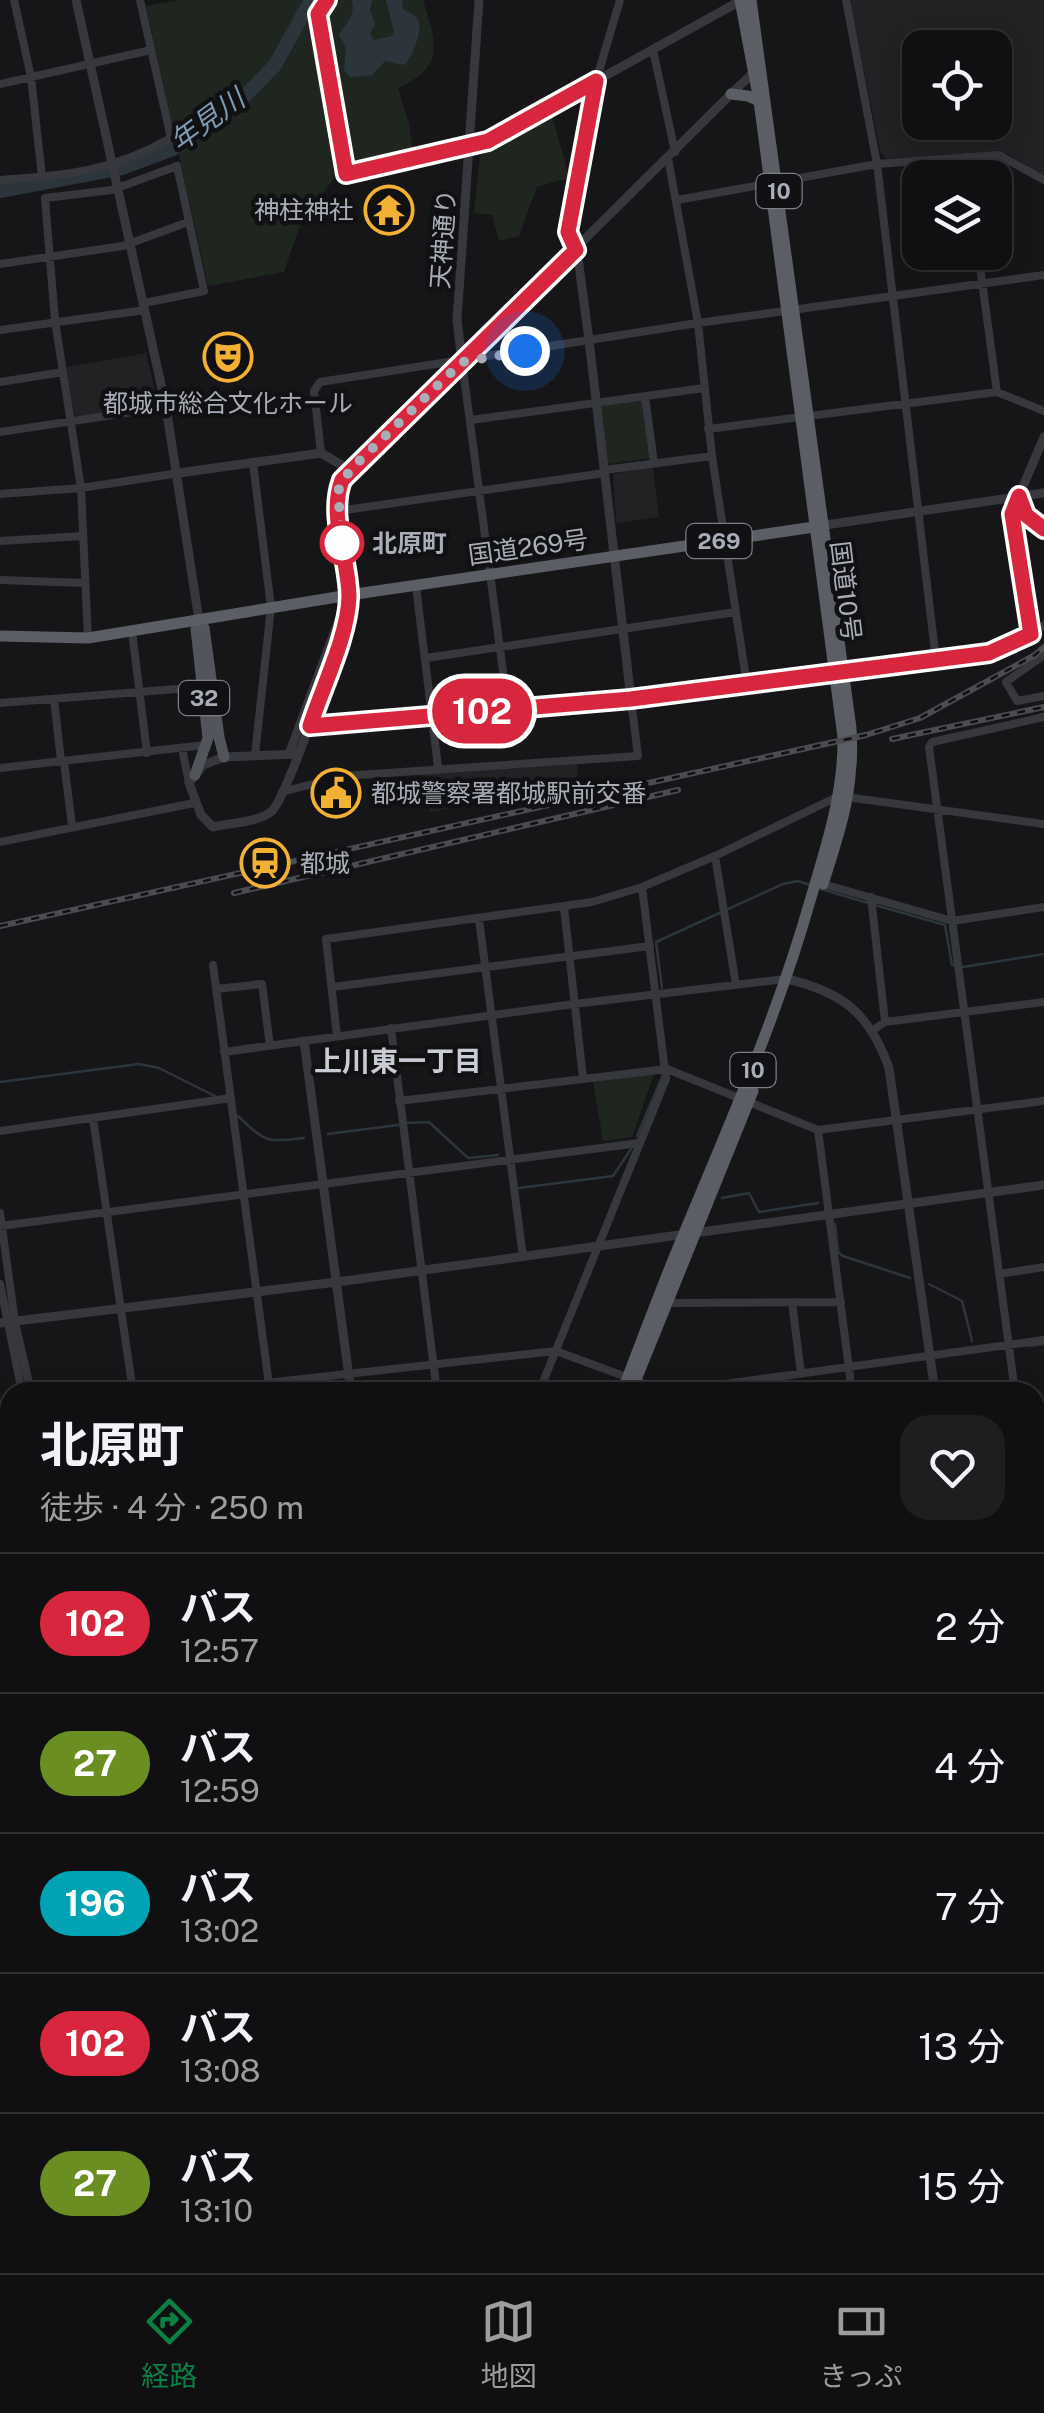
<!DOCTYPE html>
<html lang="ja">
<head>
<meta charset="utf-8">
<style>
  :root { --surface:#101012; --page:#1e1e20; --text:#f1f3f6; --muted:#9c9d9f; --line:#303032; --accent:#0b8043 }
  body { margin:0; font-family:"Public Sans","Noto Sans JP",sans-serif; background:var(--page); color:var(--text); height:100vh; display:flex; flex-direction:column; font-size:38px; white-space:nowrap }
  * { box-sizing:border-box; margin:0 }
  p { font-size:32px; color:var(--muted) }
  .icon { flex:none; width:55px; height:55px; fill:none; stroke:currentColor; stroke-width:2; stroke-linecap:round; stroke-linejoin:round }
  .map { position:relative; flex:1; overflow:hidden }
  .drawer { position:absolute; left:0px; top:1382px; width:1045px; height:892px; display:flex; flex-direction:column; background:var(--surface); border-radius:30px 30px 0 0; box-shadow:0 5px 25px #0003,0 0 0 2px var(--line) }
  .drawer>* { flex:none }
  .badge { padding:0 20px; border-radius:32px; font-size:35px; line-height:65px }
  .tools { position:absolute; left:902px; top:30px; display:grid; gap:20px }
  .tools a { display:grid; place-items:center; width:110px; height:110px; border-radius:20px; background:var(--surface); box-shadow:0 5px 25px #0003,0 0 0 2px var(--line); font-size:50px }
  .you { position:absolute; width:50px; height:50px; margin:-25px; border:8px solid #fff; border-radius:50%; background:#1a73e8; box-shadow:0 0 0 15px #1a73e833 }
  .map>.badge { position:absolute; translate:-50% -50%; box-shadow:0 0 0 5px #fff }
  .round { display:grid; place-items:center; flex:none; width:105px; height:105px; border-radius:30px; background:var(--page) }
  .overview { display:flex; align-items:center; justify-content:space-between; height:170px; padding:0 40px }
  h1 { font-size:48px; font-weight:700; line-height:75px }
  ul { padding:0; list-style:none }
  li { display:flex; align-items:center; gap:30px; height:140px; padding:0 40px; border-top:2px solid var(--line) }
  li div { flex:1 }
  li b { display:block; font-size:38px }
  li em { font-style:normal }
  li .badge { min-width:110px; font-weight:700; text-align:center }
  .tab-bar { display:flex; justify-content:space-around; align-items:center; height:140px; border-top:2px solid var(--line); background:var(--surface); font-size:28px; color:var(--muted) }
  .tab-bar a { display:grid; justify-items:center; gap:5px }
  .tab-bar .active { color:var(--accent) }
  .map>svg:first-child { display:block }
  .built { fill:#222225; fill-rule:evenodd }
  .green { fill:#1e261f }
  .water { fill:#2c353c }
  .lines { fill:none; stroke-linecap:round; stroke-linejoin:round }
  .stream { stroke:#2c353c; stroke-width:2.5 }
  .river { stroke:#2c353c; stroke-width:14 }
  .minor { stroke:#37383d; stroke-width:8 }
  .tertiary { stroke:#37383d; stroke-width:9 }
  .primary { stroke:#53555c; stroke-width:11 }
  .trunk { stroke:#5b5e65; stroke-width:11 }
  .rail-casing { stroke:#4a4c52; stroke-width:6 }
  .rail { stroke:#111113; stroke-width:2.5; stroke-dasharray:8; stroke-linecap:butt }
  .line-casing { stroke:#fff; stroke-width:22 }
  .line { stroke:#d7263d; stroke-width:15 }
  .walk { stroke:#a8adb8; stroke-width:10; stroke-dasharray:0 18 }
  .stop-dot { fill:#fff; stroke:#d7263d; stroke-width:5 }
  .labels { text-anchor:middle; stroke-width:9; stroke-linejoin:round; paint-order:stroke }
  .shield { fill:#111113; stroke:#7b7e86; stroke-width:2.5 }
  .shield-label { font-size:22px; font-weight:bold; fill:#a8adb8 }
  .poi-label { font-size:25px; fill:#a8adb8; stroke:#111113; text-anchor:start }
  .street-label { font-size:25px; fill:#a8adb8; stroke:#111113 }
  .stop-label { font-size:25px; font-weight:bold; fill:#a8adb8; stroke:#111113; text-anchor:start }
  .water-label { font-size:28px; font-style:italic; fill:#7f9bb3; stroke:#111113 }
  .neighbourhood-label { font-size:28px; font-weight:bold; fill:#c9ccd4; stroke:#111113 }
</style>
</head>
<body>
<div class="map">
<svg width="1044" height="2273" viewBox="0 0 1044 2273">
  <rect width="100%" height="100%" fill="#161618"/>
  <!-- built -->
  <path class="built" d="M849 0H1044V177L1008 154 999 152 887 159 881 153ZM920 48H995V122H920Z
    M146 353 157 400 129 409 77 417 73 414 66 367Z
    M653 467 659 517 616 523 613 474Z
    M577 764 579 783 430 812 423 774Z"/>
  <!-- green -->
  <path class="green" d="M181 0H423C436 42 446 67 398 88L409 123 413 154 341 168 299 228 284 272 208 286 146 6Z
    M552 115 567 170 575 171 572 181 561 180 537 187 519 236 499 241 492 215 474 213 480 156Z
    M644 400 651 458 607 464 600 406Z
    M654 1074 632 1137 603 1141 593 1081Z"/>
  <!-- water -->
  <path class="water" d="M352 0H372L370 10 375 24 370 34 374 40 392 36 394 32 386 0H403L402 8C407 12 413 14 417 18 425 27 412 58 404 65L385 61 372 75 350 77 344 70 346 48 339 35C346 23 356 15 352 0Z"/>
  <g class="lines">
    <!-- stream -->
    <path class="stream" d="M818 888 868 903
      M875 905 945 925 952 965 963 967 1044 954
      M662 988 656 942 783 884 798 881 810 885
      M0 1082 139 1064 159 1068 215 1096
      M238 1116C267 1143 264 1142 304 1138
      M408 1123 429 1122 468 1158 498 1155
      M328 1134 398 1125
      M637 1136 662 1077
      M519 1188 613 1176 631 1149
      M722 1198 749 1193 759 1212 818 1203
      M835 1224 838 1252 843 1256 910 1278
      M929 1284 962 1301 972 1341
      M1029 1346 1044 1344
      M0 1482 7 1484 10 1493"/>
    <!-- river -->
    <path class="river" d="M0 191 122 168 173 149 236 105 275 65 311 0"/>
    <!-- minor -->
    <path class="minor" d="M14 0 31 77 42 177
      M315 0 347 174 470 147
      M846 0 877 164 936 660
      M318 15 327 0
      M653 50 675 152
      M596 81 620 0
      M0 84 151 50
      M966 157 968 178
      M668 158 698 323 712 456 747 685
      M0 180C67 175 111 172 171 138L140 0
      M677 200 877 164 999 155 1044 180
      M978 252 997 392
      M0 264 123 246 188 222
      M0 330 145 310
      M462 362 508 709
      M0 382 63 372
      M645 396 654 463
      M471 420 704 388
      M708 429 997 392 1044 411
      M0 432 166 407
      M321 453 314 391 320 382 698 323 1044 275
      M253 463 271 607 255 755
      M604 470 712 456
      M0 494 81 488 179 473
      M1019 496 1013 514 1031 634
      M1019 496 1026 515 1044 529
      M338 511 605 473
      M0 541 83 536
      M0 580 85 583
      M416 586 438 767
      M132 631 147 753
      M88 638 81 488 55 321 45 198 112 190 177 166 204 291 144 303
      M1044 655 1006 682 1017 701 1044 696
      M426 658 736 612
      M844 672C913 663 984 665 1044 625
      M54 699 61 761
      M0 703 202 687
      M182 748 189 783
      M64 761 72 826
      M0 768 205 745
      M282 792 343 776 638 756 631 699 310 726
      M0 842 194 803
      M715 856 736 985
      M820 883 952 921 1044 907
      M871 897 885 1022
      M564 907 583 1078
      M479 919 523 1257
      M213 965 270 1392
      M332 987 650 946
      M216 989 262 984 270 1046
      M391 1028 437 1392
      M873 1030 885 1022 1044 1002
      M337 1036 326 939 592 902 642 887 715 856 839 796 1044 824
      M224 1052 574 1004 785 979
      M399 1101 667 1069 818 1130 1044 1101
      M93 1118 133 1392
      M818 1130 852 1392
      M0 1131 231 1098
      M0 1213 15 1322 31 1392
      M0 1226 639 1143
      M999 1274 1044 1267
      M0 1284 22 1392
      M792 1302 801 1374
      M667 1303 841 1302
      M183 1392 556 1351 667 1392 1044 1340
      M539 1392 666 1079 642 887
      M1015 1392 929 747 932 742 1044 717
      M0 1413 10 1411
      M1035 1416 1044 1415
      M0 1474 10 1470
      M1035 1500 1044 1499
      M0 1532 10 1529
      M1035 1535 1044 1605
      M0 1584 10 1580
      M1035 1643 1044 1642
      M0 1647 10 1648
      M0 1701 10 1698
      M0 1809 10 1751
      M0 1897 10 1849
      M1035 1941 1044 1939
      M0 1974 10 1971
      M1035 2102 1044 2100
      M0 2185 10 2183
      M89 2273 94 2265
      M667 2273 670 2265"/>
    <!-- tertiary -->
    <path class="tertiary" d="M76 0 166 407 199 620
      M596 81 568 232 577 250 589 340 631 699 836 674
      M470 147 488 141 740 1
      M462 362 457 320 479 0
      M179 473 321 453 350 470
      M1019 496 1044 437
      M825 525 1044 493
      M289 754 344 606
      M297 754 224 757 203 765 189 783 201 815 213 827C230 823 260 822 272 811 288 796 349 619 348 594 348 557 329 515 342 480L731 94 752 74 759 73
      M787 979C843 992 870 1014 889 1068L935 1392
      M304 1041 351 1392
      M0 1323 337 1282 1044 1185
      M1035 1772 1044 1769
      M0 2085 10 2082
      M1035 2133 1044 2190"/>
    <!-- primary -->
    <path class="primary" d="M199 620 204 628 219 737 224 757
      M195 775 208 738 196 629 199 620"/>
    <!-- trunk -->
    <path class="trunk" d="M751 0 851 728C855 787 841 828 823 884
      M731 94 748 96 759 101
      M0 636 88 638 349 595 821 526
      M622 1392C642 1340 661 1288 683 1236 729 1125 777 1017 810 901 826 847 844 793 843 737L759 101 740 0
      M631 1392 753 1091
      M291 2273 292 2265
      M300 2273 301 2265"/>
    <!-- rail casing -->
    <g class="rail-casing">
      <path id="rail" d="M892 739 1044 707
        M234 893 678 790
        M0 926 866 735 920 718 1035 655 1044 647"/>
    </g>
    <!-- rail -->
    <use href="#rail" class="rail"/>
  </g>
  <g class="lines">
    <!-- line casing -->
    <g class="line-casing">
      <path id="line" d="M327 0 318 14 346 174 488 141 596 81 568 232 576 250 342 480C328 517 349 559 349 597 348 636 322 688 310 726L631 699 989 653 1031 634 1012 514 1019 496 1026 515 1044 529"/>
    </g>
    <!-- line -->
    <use href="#line" class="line"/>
    <!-- walk -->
    <path class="walk" d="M342 543 338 491 350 470 462 362 525 351"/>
  </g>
  <!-- icons -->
  <defs>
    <g id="temple-ring" transform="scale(2.5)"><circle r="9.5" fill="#111113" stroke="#f2b134" stroke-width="1.5"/><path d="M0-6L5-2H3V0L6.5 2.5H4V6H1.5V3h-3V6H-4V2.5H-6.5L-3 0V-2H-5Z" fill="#f2b134"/></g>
    <g id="theatre-ring" transform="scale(2.5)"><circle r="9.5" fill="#111113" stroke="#f2b134" stroke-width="1.5"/><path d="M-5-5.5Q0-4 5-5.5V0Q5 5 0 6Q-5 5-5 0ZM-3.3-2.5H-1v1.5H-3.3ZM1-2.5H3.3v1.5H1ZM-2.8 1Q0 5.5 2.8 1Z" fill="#f2b134"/></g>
    <g id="civic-ring" transform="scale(2.5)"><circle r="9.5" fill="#111113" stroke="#f2b134" stroke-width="1.5"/><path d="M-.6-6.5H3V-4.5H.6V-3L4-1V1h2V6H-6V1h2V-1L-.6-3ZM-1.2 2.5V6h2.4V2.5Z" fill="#f2b134"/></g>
    <g id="station-ring" transform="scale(2.5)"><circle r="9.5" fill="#111113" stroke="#f2b134" stroke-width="1.5"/><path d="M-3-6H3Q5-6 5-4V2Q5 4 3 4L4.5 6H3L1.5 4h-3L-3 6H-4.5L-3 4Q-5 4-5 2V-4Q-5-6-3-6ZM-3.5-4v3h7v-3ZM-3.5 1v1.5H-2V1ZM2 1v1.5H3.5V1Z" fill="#f2b134"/></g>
  </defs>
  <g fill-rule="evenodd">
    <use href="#temple-ring" x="389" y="210"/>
    <use href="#theatre-ring" x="228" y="357"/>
    <use href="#civic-ring" x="336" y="793"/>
    <use href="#station-ring" x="265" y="863"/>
  </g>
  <!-- markers -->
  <circle class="stop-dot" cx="342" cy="543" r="20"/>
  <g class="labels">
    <!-- shield labels -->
    <g class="shield">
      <rect x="756.5" y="174" width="45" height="34" rx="8"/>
      <rect x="686.5" y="524" width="65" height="34" rx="8"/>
      <rect x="179" y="681" width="50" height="34" rx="8"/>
      <rect x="730.5" y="1053" width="45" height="34" rx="8"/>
    </g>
    <g class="shield-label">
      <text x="779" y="199">10</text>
      <text x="719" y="549">269</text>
      <text x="204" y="706">32</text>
      <text x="753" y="1078">10</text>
    </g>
    <!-- poi labels -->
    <g class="poi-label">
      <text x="354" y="219" text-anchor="end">神柱神社</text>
      <text x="228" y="412" text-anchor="middle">都城市総合文化ホール</text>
      <text x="371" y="802">都城警察署都城駅前交番</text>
      <text x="300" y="872">都城</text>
    </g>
    <!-- street labels -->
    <g class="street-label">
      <text transform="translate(443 239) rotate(-86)" y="9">天神通り</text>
      <text transform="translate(528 547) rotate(-8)" y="9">国道269号</text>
      <text transform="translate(846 591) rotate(83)" y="9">国道10号</text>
    </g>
    <!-- stop labels -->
    <g class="stop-label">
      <text x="372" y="552">北原町</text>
    </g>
    <!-- water labels -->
    <g class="water-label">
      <text transform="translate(207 120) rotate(-36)" y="10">年見川</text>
    </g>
    <!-- neighbourhood labels -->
    <g class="neighbourhood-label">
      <text x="398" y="1071">上川東一丁目</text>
    </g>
  </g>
</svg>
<div class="tools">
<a><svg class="icon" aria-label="locate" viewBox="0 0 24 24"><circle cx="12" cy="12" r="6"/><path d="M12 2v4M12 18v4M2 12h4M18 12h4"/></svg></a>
<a><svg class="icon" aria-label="layers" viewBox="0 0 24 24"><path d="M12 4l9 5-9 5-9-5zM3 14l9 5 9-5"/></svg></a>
</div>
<div class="you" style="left:525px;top:351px"></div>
<b class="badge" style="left:482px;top:711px;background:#d7263d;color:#fff">102</b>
<section class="drawer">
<div class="overview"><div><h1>北原町</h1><p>徒歩 · 4 分 · 250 m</p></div><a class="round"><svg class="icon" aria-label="heart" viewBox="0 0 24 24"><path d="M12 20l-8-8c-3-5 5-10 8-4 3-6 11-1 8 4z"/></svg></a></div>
<ul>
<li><span class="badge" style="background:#d7263d;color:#fff">102</span><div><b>バス</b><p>12:57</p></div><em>2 分</em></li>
<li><span class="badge" style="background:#6b8e23;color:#fff">27</span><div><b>バス</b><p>12:59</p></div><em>4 分</em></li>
<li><span class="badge" style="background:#00a3b4;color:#fff">196</span><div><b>バス</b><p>13:02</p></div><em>7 分</em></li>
<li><span class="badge" style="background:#d7263d;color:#fff">102</span><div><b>バス</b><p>13:08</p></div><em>13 分</em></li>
<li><span class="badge" style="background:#6b8e23;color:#fff">27</span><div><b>バス</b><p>13:10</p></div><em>15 分</em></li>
</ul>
</section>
</div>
<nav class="tab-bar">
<a class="active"><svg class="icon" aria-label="directions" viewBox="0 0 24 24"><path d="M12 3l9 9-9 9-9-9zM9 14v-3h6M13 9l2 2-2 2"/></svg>経路</a>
<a><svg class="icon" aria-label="map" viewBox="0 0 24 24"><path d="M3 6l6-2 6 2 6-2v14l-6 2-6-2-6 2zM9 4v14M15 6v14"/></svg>地図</a>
<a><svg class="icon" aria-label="tickets" viewBox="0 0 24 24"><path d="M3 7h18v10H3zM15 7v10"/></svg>きっぷ</a>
</nav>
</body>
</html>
